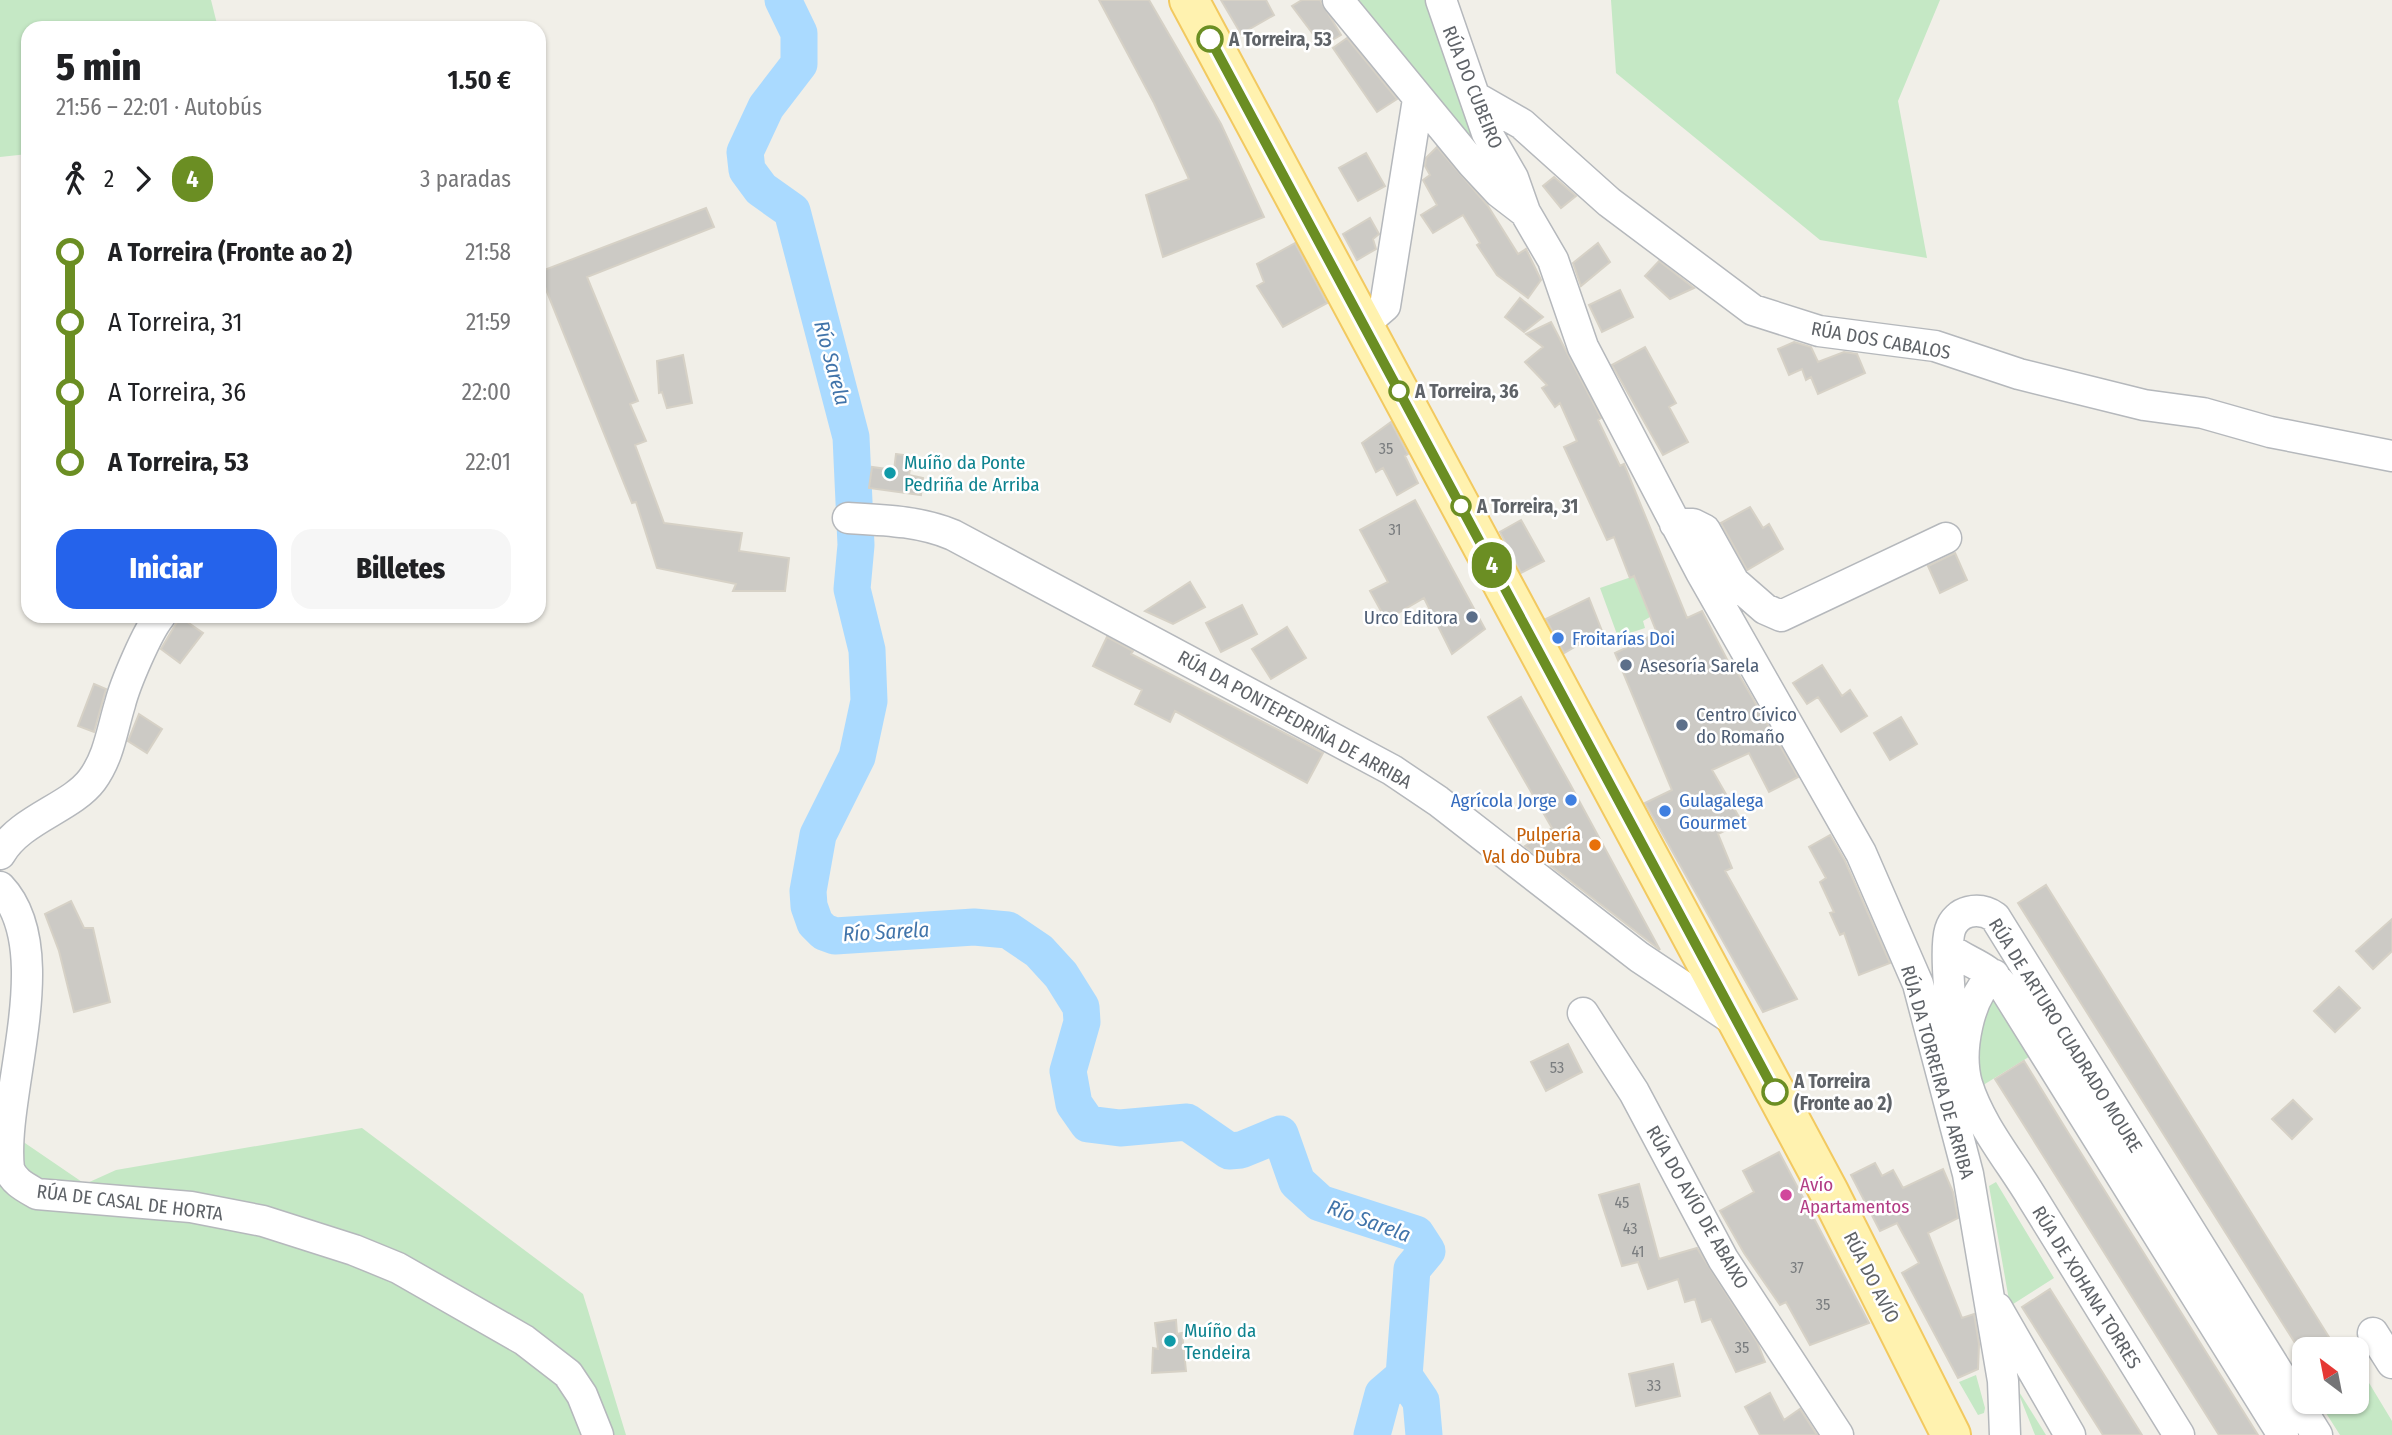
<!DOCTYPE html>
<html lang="es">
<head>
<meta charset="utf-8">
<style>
  :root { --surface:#fff; --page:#f6f6f6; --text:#202124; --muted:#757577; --accent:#2563eb }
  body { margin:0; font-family:"Fira Sans Condensed",sans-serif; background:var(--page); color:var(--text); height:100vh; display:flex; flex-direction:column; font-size:26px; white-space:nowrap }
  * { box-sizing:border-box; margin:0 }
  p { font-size:23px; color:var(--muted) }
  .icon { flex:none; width:38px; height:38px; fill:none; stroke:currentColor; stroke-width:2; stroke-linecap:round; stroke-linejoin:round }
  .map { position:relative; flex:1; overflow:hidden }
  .side { position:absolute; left:21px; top:21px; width:525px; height:602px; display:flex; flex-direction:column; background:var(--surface); border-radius:21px; box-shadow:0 2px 5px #0004 }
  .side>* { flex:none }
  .badge { padding:0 14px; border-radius:23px; font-size:24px; line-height:46px }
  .needle { width:46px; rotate:328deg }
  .buttons { position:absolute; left:2292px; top:1337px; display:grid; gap:14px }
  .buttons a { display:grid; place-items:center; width:77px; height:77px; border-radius:14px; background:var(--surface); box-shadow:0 2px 5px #0004; font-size:35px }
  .map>.badge { position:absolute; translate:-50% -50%; box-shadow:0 0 0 4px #fff }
  .legs { display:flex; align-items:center; gap:10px; height:77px; padding:0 35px; font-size:23px }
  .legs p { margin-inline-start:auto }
  .summary { display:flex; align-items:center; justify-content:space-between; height:119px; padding:0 35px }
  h1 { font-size:38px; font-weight:800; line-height:52px }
  .button { display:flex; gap:14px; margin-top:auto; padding:14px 35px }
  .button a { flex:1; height:80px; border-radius:21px; background:var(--accent); color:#fff; font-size:28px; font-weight:800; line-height:80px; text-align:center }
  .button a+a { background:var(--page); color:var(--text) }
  ul { padding:0 35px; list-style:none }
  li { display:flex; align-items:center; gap:24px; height:70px; font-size:26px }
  li i { display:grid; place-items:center; width:10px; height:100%; margin:0 9px; background:currentColor }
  li i::after { content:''; width:18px; height:18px; margin:-9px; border:5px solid; border-radius:50%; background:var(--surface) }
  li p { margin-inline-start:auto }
  li:first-child i { background:linear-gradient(#0000 50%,currentColor 0) }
  li:last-child i { background:linear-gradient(currentColor 50%,#0000 0) }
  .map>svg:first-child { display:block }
  .green { fill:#c5e8c5 }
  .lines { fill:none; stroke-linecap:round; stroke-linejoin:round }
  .river { stroke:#aadaff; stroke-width:37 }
  .building { fill:#cccac5; stroke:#d6d1c6; stroke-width:2 }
  .minor-casing { stroke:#b5b8bc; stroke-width:33 }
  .major-casing { stroke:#f2c960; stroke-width:42 }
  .minor { stroke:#fff; stroke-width:30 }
  .major { stroke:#fff2af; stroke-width:38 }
  .line-1-casing { stroke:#fff; stroke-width:16 }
  .line-1 { stroke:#6b8e23; stroke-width:10 }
  .stop-1-dot { fill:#fff; stroke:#6b8e23; stroke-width:3.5 }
  .culture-dot { fill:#0f9aa8; stroke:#fff; stroke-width:2.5 }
  .service-dot { fill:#5c6f8a; stroke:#fff; stroke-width:2.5 }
  .shop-dot { fill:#3f7fe0; stroke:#fff; stroke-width:2.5 }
  .food-dot { fill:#e8710a; stroke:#fff; stroke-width:2.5 }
  .hotel-dot { fill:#d1479c; stroke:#fff; stroke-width:2.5 }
  .labels { text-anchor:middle; stroke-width:5; stroke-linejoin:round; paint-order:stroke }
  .number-label { font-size:16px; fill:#7a7d7f }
  .stop-label { font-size:19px; font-weight:bold; fill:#5f6368; stroke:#fff; text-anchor:start }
  .street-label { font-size:19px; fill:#5f6368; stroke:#fff }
  .culture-label { font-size:19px; fill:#0d838f; stroke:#fff; text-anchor:start }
  .service-label { font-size:19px; fill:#4e5e75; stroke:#fff; text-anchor:start }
  .shop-label { font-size:19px; fill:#366cbe; stroke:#fff; text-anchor:start }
  .food-label { font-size:19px; fill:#c56008; stroke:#fff; text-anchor:end }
  .hotel-label { font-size:19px; fill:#b23c85; stroke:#fff; text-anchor:start }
  .water-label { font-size:21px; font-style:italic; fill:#4174aa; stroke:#fff }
</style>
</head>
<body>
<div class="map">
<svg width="2392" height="1435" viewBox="0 0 2392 1435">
  <rect width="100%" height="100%" fill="#f1efe8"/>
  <!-- green -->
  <path class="green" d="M0 0H211L218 28H28V154L0 157Z
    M1359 0H1430L1497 174Z
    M1611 0H1940L1898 101 1927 258 1820 240 1616 73Z
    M1634 576 1650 617 1643 621 1645 628 1618 637 1600 588Z
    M1994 1000 2032 1055 1980 1087 1975 1072 1986 1007Z
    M0 1126 85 1184 116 1170 362 1128 583 1294 626 1435H0V1186L103 1187 0 1183Z
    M1996 1182 2054 1278 2010 1306 1989 1186Z
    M2357 1363 2392 1421V1435H2340L2319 1402H2357Z
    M1976 1375 1985 1408 1984 1413 1978 1415 1959 1382Z
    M2016 1387 2046 1435H2035Z"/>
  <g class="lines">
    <!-- river -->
    <path class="river" d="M783 0 799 33V64L766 107 745 152 747 170 761 189 792 211 851 437 856 545 852 589 867 650 869 701 857 757 818 835 808 891 809 906 815 923 824 932 835 936 974 927 1008 930 1039 951 1061 975 1081 1007 1082 1022 1068 1071 1074 1104 1088 1124 1120 1128 1187 1122 1229 1151 1241 1150 1280 1134 1297 1182 1320 1203 1416 1234 1427 1251 1412 1269 1404 1376 1421 1401 1424 1435
      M1372 1435 1383 1394 1404 1376"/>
  </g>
  <!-- building -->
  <path class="building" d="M1099 0H1149L1221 124 1264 217 1163 257 1146 195 1189 179 1154 103Z
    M1221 0H1266L1274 15 1241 34Z
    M1302 0H1320L1341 35 1322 46 1292 6Z
    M1347 38 1397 99 1377 112 1333 48Z
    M1437 147 1488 206 1518 254 1526 249 1541 280 1528 298 1497 275 1477 245 1480 243 1463 215 1433 233 1421 215 1437 205 1423 180 1430 175 1425 166 1426 158Z
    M1366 153 1385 186 1358 201 1339 168Z
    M1554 177 1576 196 1561 208 1543 186Z
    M706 208 714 227 587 277 638 401 630 404 646 441 635 445 664 523 742 533 739 551 789 558 785 591H733L736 584 657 568 636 502 632 503 539 272Z
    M1370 218 1379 234 1373 239 1376 249 1357 260 1343 234Z
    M1295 243 1327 303 1283 327 1257 286 1264 282 1257 264Z
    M1598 243 1610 262 1581 286 1573 263Z
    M1659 261 1694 288 1670 299 1645 276Z
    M1620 290 1633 317 1602 332 1589 305Z
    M1520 298 1543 317 1524 332 1505 317Z
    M1551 322 1601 418 1598 420 1620 466 1624 464 1687 618 1702 611 1733 671 1736 670 1749 692 1798 777 1769 792 1749 753 1712 770 1742 822 1718 834 1732 868 1725 871 1797 999 1763 1012 1645 803 1672 790 1615 653 1657 633 1634 576 1630 578 1614 537 1607 540 1564 447 1577 441 1560 403 1555 407 1542 388 1547 385 1525 362 1543 347 1526 334Z
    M1794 342 1811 347 1818 362 1844 352 1857 354 1865 373 1818 394 1811 377 1806 380 1802 369 1789 375 1778 349Z
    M1645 347 1676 403 1669 407 1688 442 1663 455 1612 365Z
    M683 355 692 403 667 408 662 392 659 393 657 361Z
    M1391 422 1408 454 1405 456 1418 483 1397 495 1383 468 1376 472 1362 443Z
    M896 454 912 456 909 475 923 478 921 495 869 488 872 467 894 470Z
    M1415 500 1485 629 1452 654 1424 598 1386 620 1370 591 1388 582 1360 530Z
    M1750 507 1763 528 1769 524 1783 549 1747 570 1721 523Z
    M1521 520 1544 561 1521 573 1500 532Z
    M1955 553 1967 580 1940 593 1928 566Z
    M1190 582 1205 607 1173 624 1145 611Z
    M1589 598 1602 631 1564 653 1546 619Z
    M1242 605 1257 634 1221 652 1206 623Z
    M180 617 203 633 180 663 161 649Z
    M1287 627 1306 658 1271 679 1252 649Z
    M1107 637 1133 651 1131 654 1323 753 1307 783 1175 711 1170 722 1135 704 1142 690 1093 666Z
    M1822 665 1842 696 1850 690 1867 716 1841 732 1818 697 1807 704 1793 683Z
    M94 684 106 689 94 732 78 726Z
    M1521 697 1570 784 1660 950 1525 846 1552 828 1488 717Z
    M139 714 162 729 147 753 128 741Z
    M1901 717 1917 744 1890 760 1874 733Z
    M1830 835 1845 861 1890 963 1859 975 1844 933 1840 935 1830 913 1834 912 1820 882 1826 878 1809 847Z
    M2046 885 2329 1337 2305 1349 2302 1354 2018 903Z
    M71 901 84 928H93L110 1002 74 1012 59 951 45 914Z
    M2392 919V951L2373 969 2356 951Z
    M2339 987 2360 1008 2335 1032 2314 1011Z
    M1568 1044 1582 1072 1546 1091 1531 1062Z
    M2024 1061 2069 1134 2258 1435H2219L1995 1079Z
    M2293 1100 2312 1119 2292 1139 2272 1119Z
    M1779 1152 1869 1323 1810 1345 1786 1302 1780 1305 1744 1253 1720 1211 1754 1192 1743 1171Z
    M1875 1163 1882 1176 1893 1170 1903 1188 1943 1169 1953 1192 1958 1218 1928 1233 1962 1318 1974 1314 1979 1344 1978 1369 1958 1378 1902 1273 1919 1263 1897 1223 1880 1231 1851 1175Z
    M1639 1184 1659 1259 1697 1248 1757 1342 1765 1362 1736 1372 1711 1319 1702 1322 1695 1299 1685 1302 1678 1279 1648 1289 1638 1262 1622 1266 1599 1195Z
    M2050 1289 2142 1435H2103L2022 1307Z
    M1176 1320 1177 1334 1182 1333 1186 1371 1152 1373 1153 1348 1158 1349 1155 1323Z
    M1673 1364 1680 1396 1636 1406 1629 1374Z
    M1770 1393 1784 1420 1800 1409 1817 1435H1760L1745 1407Z"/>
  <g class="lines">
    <!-- minor casing -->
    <g class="minor-casing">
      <path id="minor" d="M1338 0 1472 163 1499 192 1525 212 1553 260 1583 347 1701 572 1861 853 1918 984 1968 1174 2003 1381 2005 1435
        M1441 0 1487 133 1513 178 1525 212
        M1475 97 1522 124 1609 202 1753 310 1819 331 1935 346 2019 374 2144 405 2203 413 2270 432 2392 456
        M1363 325 1385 306 1418 99
        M848 518C884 520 920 521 953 535L1392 770 1438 801 1639 957 1738 1023
        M1675 524H1693L1705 530 1734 582 1765 609 1781 616 1946 538
        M0 854C20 819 71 808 92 780 109 757 112 730 120 704 125 684 147 632 160 616
        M0 887C60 950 0 1095 9 1169 14 1182 25 1187 37 1194L191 1207 263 1221 354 1250 398 1268 524 1340 568 1374 582 1395 598 1435
        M1948 948C1968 963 1986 965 2003 986L2283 1435
        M1994 975C1968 996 1958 1052 1967 1084 1980 1126 2011 1162 2033 1199 2082 1278 2130 1356 2179 1435
        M1583 1013 1634 1092 1723 1259 1838 1435
        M1953 1078 1955 1059C1954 1030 1943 953 1950 930 1956 910 1979 906 1995 917L2317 1435
        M1997 1308 2070 1435
        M2373 1333 2392 1363"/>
    </g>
    <!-- major casing -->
    <g class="major-casing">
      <path id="major" d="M1189 0 1829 1192 1951 1435"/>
    </g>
    <!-- minor -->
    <use href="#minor" class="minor"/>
    <!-- major -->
    <use href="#major" class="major"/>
  </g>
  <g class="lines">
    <!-- line-1 casing -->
    <g class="line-1-casing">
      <path id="line-1" d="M1210 39 1775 1092"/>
    </g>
    <!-- line-1 -->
    <use href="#line-1" class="line-1"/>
  </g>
  <!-- markers -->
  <g class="stop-1-dot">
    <circle cx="1210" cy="39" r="12"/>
    <circle cx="1399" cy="391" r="9"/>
    <circle cx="1461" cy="506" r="9"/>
    <circle cx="1775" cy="1092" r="12"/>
  </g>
  <g class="culture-dot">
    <circle cx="890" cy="473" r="7"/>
    <circle cx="1170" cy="1341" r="7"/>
  </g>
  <g class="service-dot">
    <circle cx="1472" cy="617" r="7"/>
    <circle cx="1626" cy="665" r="7"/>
    <circle cx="1682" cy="725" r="7"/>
  </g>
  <g class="shop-dot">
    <circle cx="1558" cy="638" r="7"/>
    <circle cx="1571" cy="800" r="7"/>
    <circle cx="1665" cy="811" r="7"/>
  </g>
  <circle class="food-dot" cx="1595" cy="845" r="7"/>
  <circle class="hotel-dot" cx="1786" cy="1195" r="7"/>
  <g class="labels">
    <!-- number labels -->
    <g class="number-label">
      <text x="1386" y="454">35</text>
      <text x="1395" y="535">31</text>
      <text x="1557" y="1073">53</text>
      <text x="1622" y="1208">45</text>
      <text x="1630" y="1234">43</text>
      <text x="1638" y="1257">41</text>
      <text x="1797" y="1273">37</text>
      <text x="1823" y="1310">35</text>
      <text x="1742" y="1353">35</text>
      <text x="1654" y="1391">33</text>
    </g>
    <!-- stop labels -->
    <g class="stop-label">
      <text x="1229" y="46">A Torreira, 53</text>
      <text x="1415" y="398">A Torreira, 36</text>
      <text x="1477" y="513">A Torreira, 31</text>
      <text x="1794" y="1088">A Torreira<tspan x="1794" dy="22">(Fronte ao 2)</tspan></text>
    </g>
    <!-- street labels -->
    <g class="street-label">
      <text transform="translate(1473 87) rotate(68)" y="7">RÚA DO CUBEIRO</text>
      <text transform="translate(1881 340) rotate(10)" y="7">RÚA DOS CABALOS</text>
      <text transform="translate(1295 719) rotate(29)" y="7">RÚA DA PONTEPEDRIÑA DE ARRIBA</text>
      <text transform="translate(2066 1035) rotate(58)" y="7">RÚA DE ARTURO CUADRADO MOURE</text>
      <text transform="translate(1938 1072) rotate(74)" y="7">RÚA DA TORREIRA DE ARRIBA</text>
      <text transform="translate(130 1202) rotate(7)" y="7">RÚA DE CASAL DE HORTA</text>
      <text transform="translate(1698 1207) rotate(60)" y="7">RÚA DO AVÍO DE ABAIXO</text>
      <text transform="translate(1872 1277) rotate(63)" y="7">RÚA DO AVÍO</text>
      <text transform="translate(2087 1287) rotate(58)" y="7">RÚA DE XOHANA TORRES</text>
    </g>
    <!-- culture labels -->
    <g class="culture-label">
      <text x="904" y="469">Muíño da Ponte<tspan x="904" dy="22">Pedriña de Arriba</tspan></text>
      <text x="1184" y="1337">Muíño da<tspan x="1184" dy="22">Tendeira</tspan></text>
    </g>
    <!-- service labels -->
    <g class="service-label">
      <text x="1458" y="624" text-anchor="end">Urco Editora</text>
      <text x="1640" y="672">Asesoría Sarela</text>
      <text x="1696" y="721">Centro Cívico<tspan x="1696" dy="22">do Romaño</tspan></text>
    </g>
    <!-- shop labels -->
    <g class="shop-label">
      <text x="1572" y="645">Froitarías Doi</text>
      <text x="1557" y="807" text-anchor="end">Agrícola Jorge</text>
      <text x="1679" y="807">Gulagalega<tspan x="1679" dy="22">Gourmet</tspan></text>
    </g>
    <!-- food labels -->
    <g class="food-label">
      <text x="1581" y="841">Pulpería<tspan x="1581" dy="22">Val do Dubra</tspan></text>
    </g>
    <!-- hotel labels -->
    <g class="hotel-label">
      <text x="1800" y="1191">Avío<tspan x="1800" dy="22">Apartamentos</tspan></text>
    </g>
    <!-- water labels -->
    <g class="water-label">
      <text transform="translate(832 363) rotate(75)" y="7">Río Sarela</text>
      <text transform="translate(886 932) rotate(-3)" y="7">Río Sarela</text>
      <text transform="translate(1369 1221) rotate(20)" y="7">Río Sarela</text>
    </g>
  </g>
</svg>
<div class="buttons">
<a><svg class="needle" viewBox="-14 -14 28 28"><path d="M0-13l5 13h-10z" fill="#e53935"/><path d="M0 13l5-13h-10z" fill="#757577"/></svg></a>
</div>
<b class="badge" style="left:1492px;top:565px;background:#6b8e23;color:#fff">4</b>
<section class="side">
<div class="summary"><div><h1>5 min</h1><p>21:56 – 22:01 · Autobús</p></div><b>1.50 €</b></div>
<div class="legs"><svg class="icon" aria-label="walk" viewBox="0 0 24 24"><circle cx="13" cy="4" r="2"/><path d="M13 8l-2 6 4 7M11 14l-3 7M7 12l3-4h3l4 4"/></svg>2<svg class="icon" aria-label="forward" viewBox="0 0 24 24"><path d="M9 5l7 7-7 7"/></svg><b class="badge" style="background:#6b8e23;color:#fff">4</b><p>3 paradas</p></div>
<ul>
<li><i style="color:#6b8e23"></i><b>A Torreira (Fronte ao 2)</b><p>21:58</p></li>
<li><i style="color:#6b8e23"></i><span>A Torreira, 31</span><p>21:59</p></li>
<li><i style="color:#6b8e23"></i><span>A Torreira, 36</span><p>22:00</p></li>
<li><i style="color:#6b8e23"></i><b>A Torreira, 53</b><p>22:01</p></li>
</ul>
<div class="button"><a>Iniciar</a><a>Billetes</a></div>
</section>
</div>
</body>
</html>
